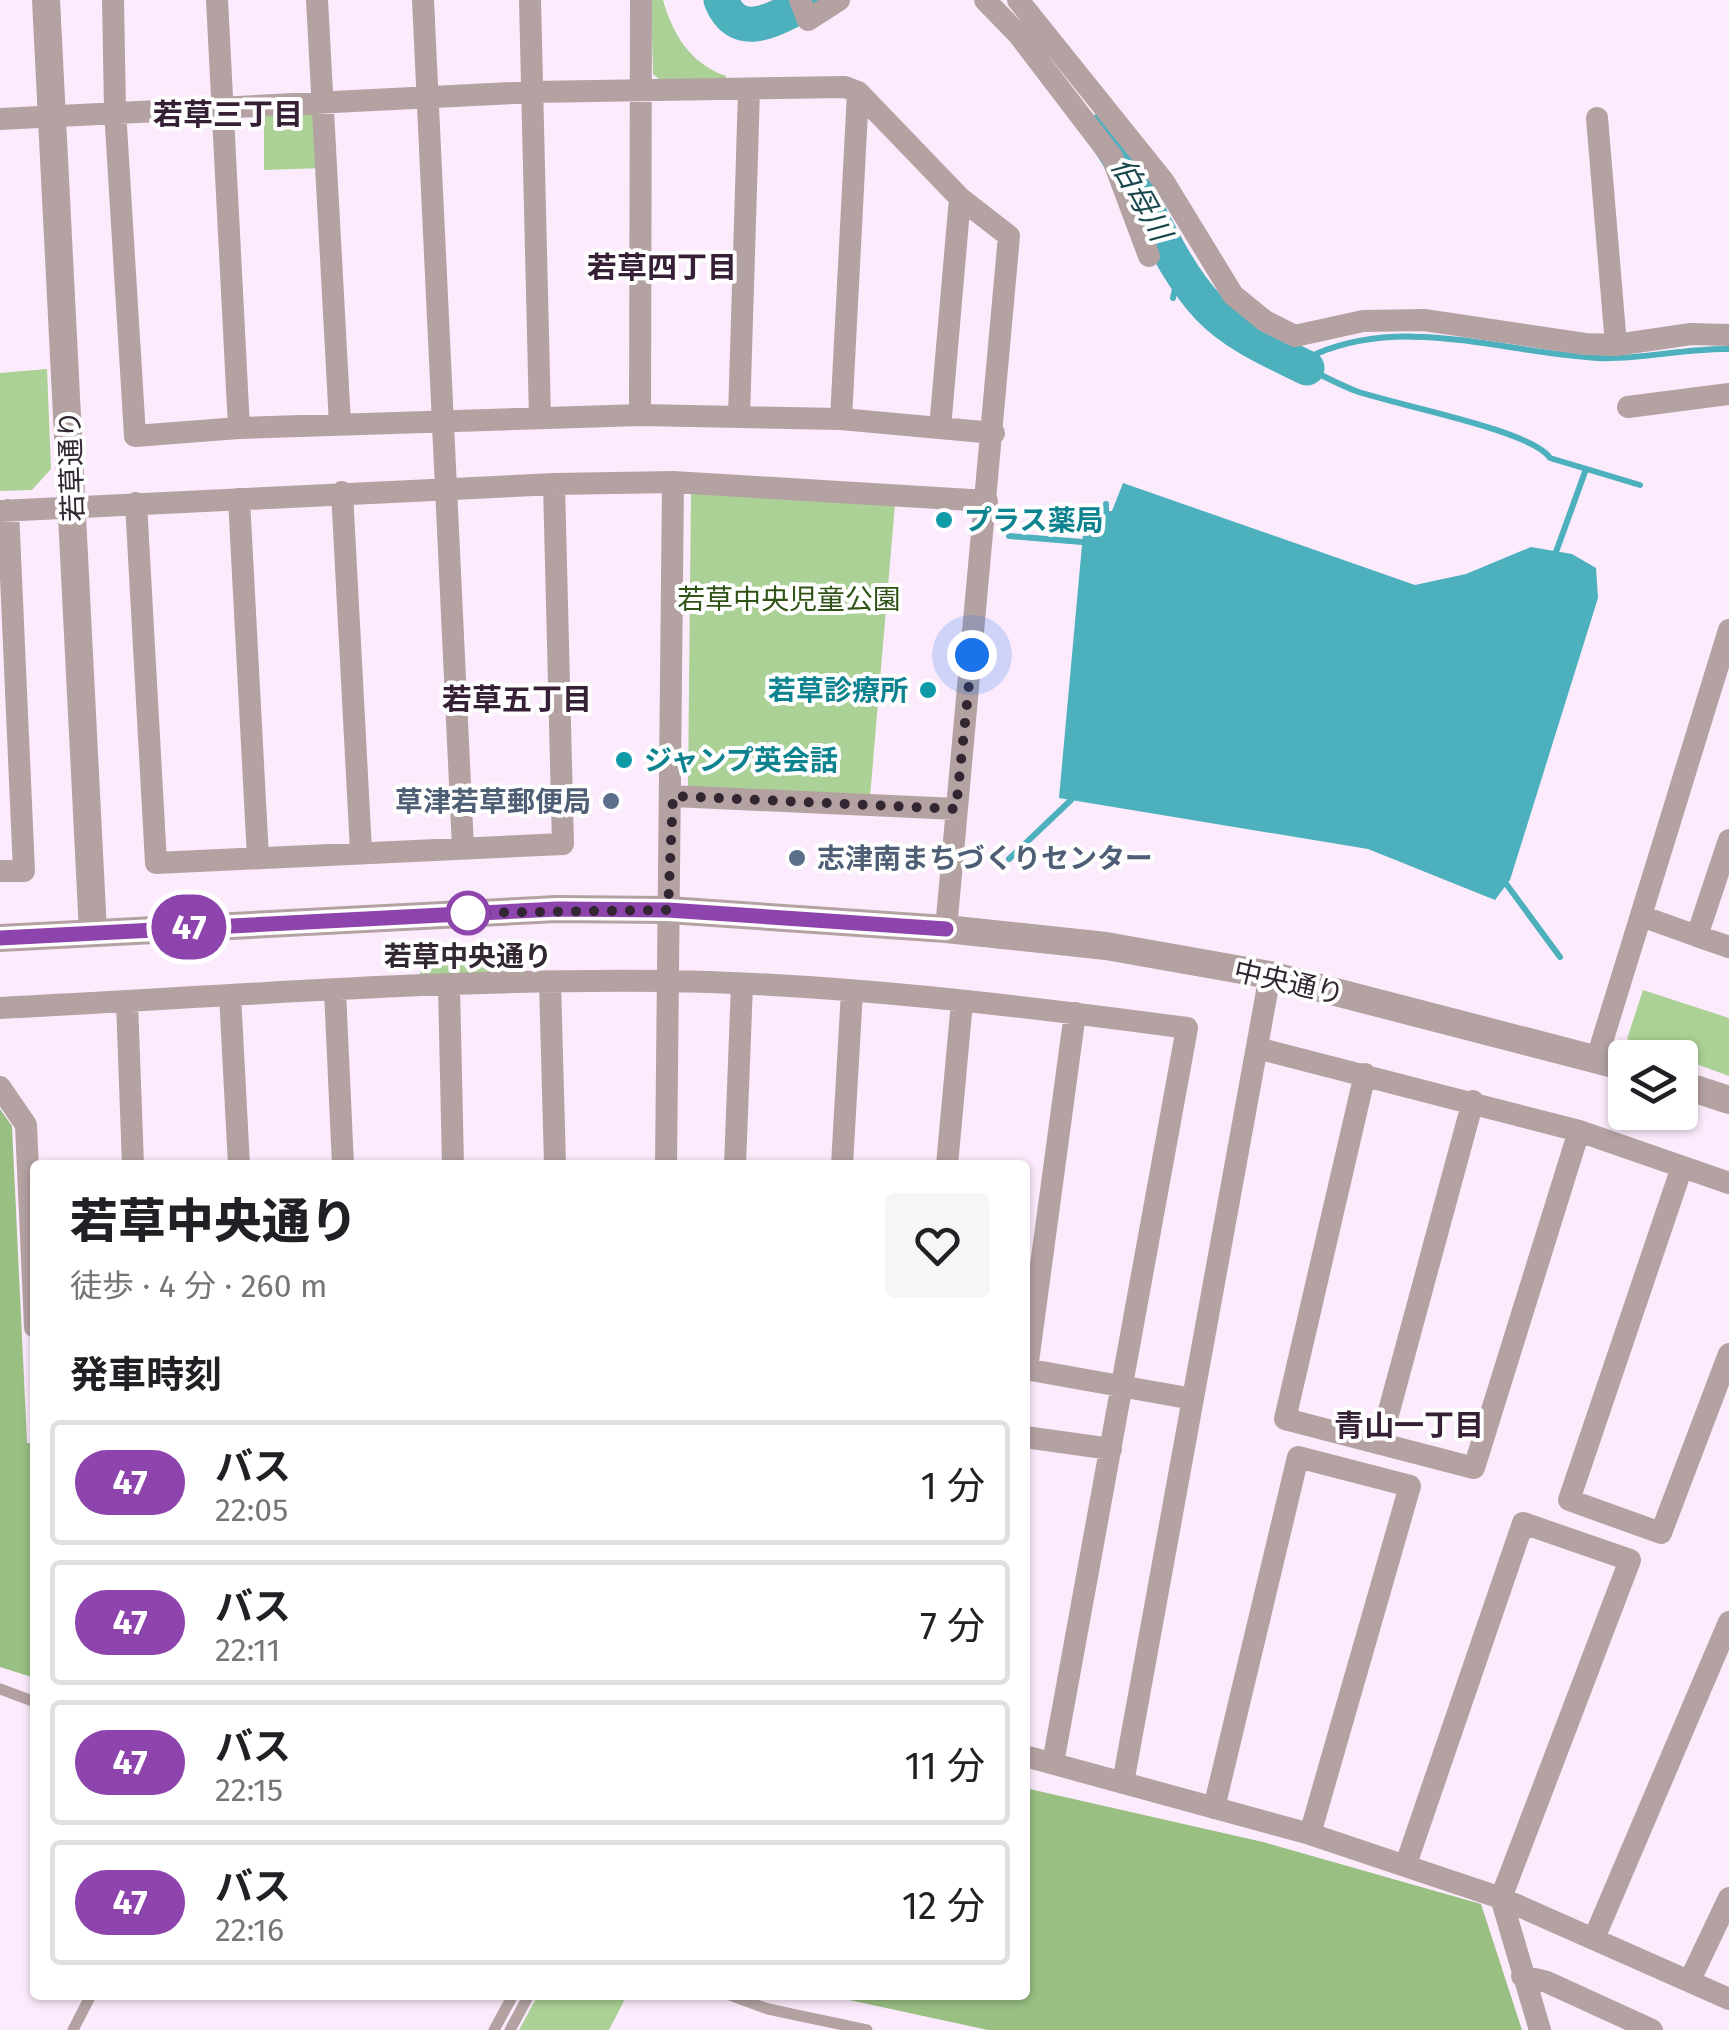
<!DOCTYPE html>
<html lang="ja">
<head>
<meta charset="utf-8">
<style>
  :root { --surface:#fff; --page:#f6f6f6; --text:#202124; --muted:#757577; --line:#e0e0e0 }
  body { margin:0; font-family:"Fira Sans","Noto Sans JP",sans-serif; background:var(--page); color:var(--text); height:100vh; display:flex; flex-direction:column; font-size:38px; white-space:nowrap }
  * { box-sizing:border-box; margin:0 }
  p { font-size:32px; color:var(--muted) }
  .icon { flex:none; width:55px; height:55px; fill:none; stroke:currentColor; stroke-width:2; stroke-linecap:round; stroke-linejoin:round }
  .map { position:relative; flex:1; overflow:hidden }
  .sheet { position:absolute; left:30px; top:1160px; width:1000px; height:840px; display:flex; flex-direction:column; background:var(--surface); border-radius:10px; box-shadow:0 2px 8px #0004 }
  .sheet>* { flex:none }
  .badge { padding:0 20px; border-radius:32px; font-size:35px; line-height:65px }
  .fabs { position:absolute; left:1608px; top:1040px; display:grid; gap:20px }
  .fabs a { display:grid; place-items:center; width:90px; height:90px; border-radius:10px; background:var(--surface); box-shadow:0 2px 8px #0004; font-size:50px }
  .you { position:absolute; width:50px; height:50px; margin:-25px; border:8px solid #fff; border-radius:50%; background:#1a73e8; box-shadow:0 0 0 15px #1a73e833 }
  .map>.badge { position:absolute; translate:-50% -50%; box-shadow:0 0 0 5px #fff }
  h2 { padding:0 40px; font-size:38px; line-height:90px }
  .round { display:grid; place-items:center; flex:none; width:105px; height:105px; border-radius:10px; background:var(--page) }
  .overview { display:flex; align-items:center; justify-content:space-between; height:170px; padding:0 40px }
  h1 { font-size:48px; font-weight:800; line-height:75px }
  ul { padding:0; list-style:none }
  li { display:flex; align-items:center; gap:30px; height:125px; margin:0 20px 15px; padding:0 20px; border:5px solid var(--line); border-radius:10px }
  li div { flex:1 }
  li b { display:block; font-size:38px }
  li em { font-style:normal }
  li .badge { min-width:110px; font-weight:700; text-align:center }
  .map>svg:first-child { display:block }
  .green { fill:#abd196 }
  .forest { fill:#99bf83 }
  .water { fill:#4db0bd }
  .lines { fill:none; stroke-linecap:round; stroke-linejoin:round }
  .stream { stroke:#4db0bd; stroke-width:6 }
  .river { stroke:#4db0bd; stroke-width:35 }
  .service { stroke:#b4a2a2; stroke-width:11 }
  .minor { stroke:#b4a2a2; stroke-width:22 }
  .tertiary { stroke:#b4a2a2; stroke-width:28 }
  .line-casing { stroke:#fff; stroke-width:22 }
  .line { stroke:#8e44ad; stroke-width:15 }
  .walk { stroke:#312631; stroke-width:10; stroke-dasharray:0 18 }
  .culture-dot { fill:#0f9aa8; stroke:#fefefe; stroke-width:4 }
  .service-dot { fill:#5c6f8a; stroke:#fefefe; stroke-width:4 }
  .stop-dot { fill:#fff; stroke:#8e44ad; stroke-width:5 }
  .labels { text-anchor:middle; stroke-width:8; stroke-linejoin:round; paint-order:stroke }
  .street-label { font-size:28px; fill:#312631; stroke:#fefefe }
  .culture-label { font-size:28px; font-weight:bold; fill:#0d838f; stroke:#fefefe; text-anchor:start }
  .park-label { font-size:28px; fill:#305316; stroke:#fefefe }
  .service-label { font-size:28px; font-weight:bold; fill:#4e5e75; stroke:#fefefe; text-anchor:end }
  .stop-label { font-size:28px; font-weight:bold; fill:#312631; stroke:#fefefe }
  .neighbourhood-label { font-size:30px; font-weight:bold; fill:#362036; stroke:#fefefe }
  .water-label { font-size:30px; font-style:italic; fill:#1b484e; stroke:#fefefe }
</style>
</head>
<body>
<div class="map">
<svg width="1729" height="2030" viewBox="0 0 1729 2030">
  <rect width="100%" height="100%" fill="#fcebfc"/>
  <!-- green -->
  <path class="green" d="M651 0H663C673 35 690 63 726 76V82L661 81 653 74Z
    M321 105 324 168 264 170V106Z
    M47 369 51 469 32 490 0 491V373Z
    M691 492 895 504 870 797 688 787Z
    M522 939 521 971 420 978V948L499 944Z
    M1643 990 1729 1018V1076L1627 1039Z
    M538 1995H627L609 2030H519Z"/>
  <!-- forest -->
  <path class="forest" d="M0 1109 12 1126 27 1443 35 1444V1678L0 1667Z
    M1025 1788 1263 1842 1481 1904 1522 2030H988L826 1995H1025Z"/>
  <!-- water -->
  <path class="water" d="M1123 483 1415 585 1466 574 1531 547 1572 554 1596 568 1598 598 1510 880 1495 900 1368 849 1059 798 1085 512 1112 511Z"/>
  <g class="lines">
    <!-- stream -->
    <path class="stream" d="M1173 298 1179 271
      M1640 485 1550 458C1532 430 1395 405 1356 391 1340 385 1323 376 1307 368L1316 354C1406 315 1504 353 1598 358 1641 360 1685 348 1729 349
      M1106 511V504
      M1009 536 1082 542
      M1556 552 1586 469
      M1009 859 1071 800
      M1507 885 1560 957"/>
    <!-- river -->
    <path class="river" d="M721 0C739 46 781 15 812 0
      M1101 131C1143 187 1163 259 1209 308 1236 336 1274 352 1307 368"/>
    <!-- service -->
    <path class="service" d="M0 1689 35 1702
      M730 1995 768 2009 867 2030
      M73 2030 91 1995
      M494 2030 513 1995
      M510 2030 529 1995"/>
    <!-- minor -->
    <path class="minor" d="M113 0 115 110 135 436 239 428 640 415 841 419 994 433
      M217 0 239 428
      M317 0 340 424
      M423 0 463 848
      M530 0 540 418
      M800 0 808 20 839 0
      M985 0 1018 34 1112 157 1149 256
      M1018 0 1164 182 1233 295 1265 321 1295 336 1363 321 1424 320 1585 344 1616 345 1691 334 1729 335
      M1597 118 1616 345
      M0 119 532 92 845 87 858 92 960 198 1009 236 946 929
      M1628 407 1729 394
      M640 415 641 0
      M739 417 749 91
      M841 419 858 92
      M940 428 960 198
      M342 492 361 851
      M239 499 258 858
      M136 503 156 863 563 844 554 484
      M0 511 554 484 673 482 987 501
      M673 796 956 809
      M0 871H24L8 510
      M1641 916 1697 936 1729 840
      M1697 936 1729 947
      M550 982 555 1165
      M449 987 453 1165
      M335 991 343 1165
      M230 995 239 1165
      M127 1002 133 1165
      M0 1008C222 997 445 978 667 981 840 984 1015 1005 1187 1028L1053 1763
      M1257 1048 1579 1131 1729 1183
      M1597 1058 1729 630
      M1365 1074 1285 1419 1474 1468 1579 1131
      M0 1087 26 1125 35 1327
      M666 1165 673 482
      M735 1165 742 985
      M842 1165 852 991
      M947 1165 962 1002
      M1682 1167 1569 1500 1661 1533 1729 1354
      M1025 1369 1193 1399
      M1027 1369 1075 1013
      M1025 1437 1111 1449
      M1380 1444 1473 1101
      M1025 1756 1310 1834 1501 1898 1540 2030
      M1123 1783 1270 975
      M1214 1808 1298 1457 1410 1486 1310 1834
      M1406 1864 1523 1523 1630 1560 1501 1898 1729 1999
      M1595 1936 1729 1622
      M1522 1976 1547 1982 1652 2030
      M1690 1980 1729 1898"/>
    <!-- tertiary -->
    <path class="tertiary" d="M46 0 93 932
      M0 938 557 909 668 910 946 929 1106 946 1270 975 1625 1067
      M1680 1084 1729 1100"/>
  </g>
  <g class="lines">
    <!-- line casing -->
    <g class="line-casing">
      <path id="line" d="M0 938 557 909 668 910 946 929"/>
    </g>
    <!-- line -->
    <use href="#line" class="line"/>
    <!-- walk -->
    <path class="walk" d="M468 913 668 910 673 796 956 809 972 655"/>
  </g>
  <!-- markers -->
  <g class="culture-dot">
    <circle cx="944" cy="520" r="10"/>
    <circle cx="928" cy="690" r="10"/>
    <circle cx="624" cy="760" r="10"/>
  </g>
  <g class="service-dot">
    <circle cx="611" cy="801" r="10"/>
    <circle cx="797" cy="858" r="10"/>
  </g>
  <circle class="stop-dot" cx="468" cy="913" r="20"/>
  <g class="labels">
    <!-- street labels -->
    <g class="street-label">
      <text transform="translate(71 466) rotate(-92)" y="10">若草通り</text>
      <text transform="translate(1289 982) rotate(13)" y="10">中央通り</text>
    </g>
    <!-- culture labels -->
    <g class="culture-label">
      <text x="964" y="530">プラス薬局</text>
      <text x="908" y="700" text-anchor="end">若草診療所</text>
      <text x="644" y="770">ジャンプ英会話</text>
    </g>
    <!-- park labels -->
    <g class="park-label">
      <text x="789" y="609">若草中央児童公園</text>
    </g>
    <!-- service labels -->
    <g class="service-label">
      <text x="591" y="811">草津若草郵便局</text>
      <text x="817" y="868" text-anchor="start">志津南まちづくりセンター</text>
    </g>
    <!-- stop labels -->
    <g class="stop-label">
      <text x="468" y="966">若草中央通り</text>
    </g>
    <!-- neighbourhood labels -->
    <g class="neighbourhood-label">
      <text x="228" y="125">若草三丁目</text>
      <text x="662" y="278">若草四丁目</text>
      <text x="517" y="710">若草五丁目</text>
      <text x="1409" y="1436">青山一丁目</text>
    </g>
    <!-- water labels -->
    <g class="water-label">
      <text transform="translate(1141 199) rotate(61)" y="10">伯母川</text>
    </g>
  </g>
</svg>
<div class="fabs">
<a><svg class="icon" aria-label="layers" viewBox="0 0 24 24"><path d="M12 4l9 5-9 5-9-5zM3 14l9 5 9-5"/></svg></a>
</div>
<div class="you" style="left:972px;top:655px"></div>
<b class="badge" style="left:189px;top:927px;background:#8e44ad;color:#fff">47</b>
<section class="sheet">
<div class="overview"><div><h1>若草中央通り</h1><p>徒歩 · 4 分 · 260 m</p></div><a class="round"><svg class="icon" aria-label="heart" viewBox="0 0 24 24"><path d="M12 20l-8-8c-3-5 5-10 8-4 3-6 11-1 8 4z"/></svg></a></div>
<h2>発車時刻</h2>
<ul>
<li><span class="badge" style="background:#8e44ad;color:#fff">47</span><div><b>バス</b><p>22:05</p></div><em>1 分</em></li>
<li><span class="badge" style="background:#8e44ad;color:#fff">47</span><div><b>バス</b><p>22:11</p></div><em>7 分</em></li>
<li><span class="badge" style="background:#8e44ad;color:#fff">47</span><div><b>バス</b><p>22:15</p></div><em>11 分</em></li>
<li><span class="badge" style="background:#8e44ad;color:#fff">47</span><div><b>バス</b><p>22:16</p></div><em>12 分</em></li>
</ul>
</section>
</div>
</body>
</html>
